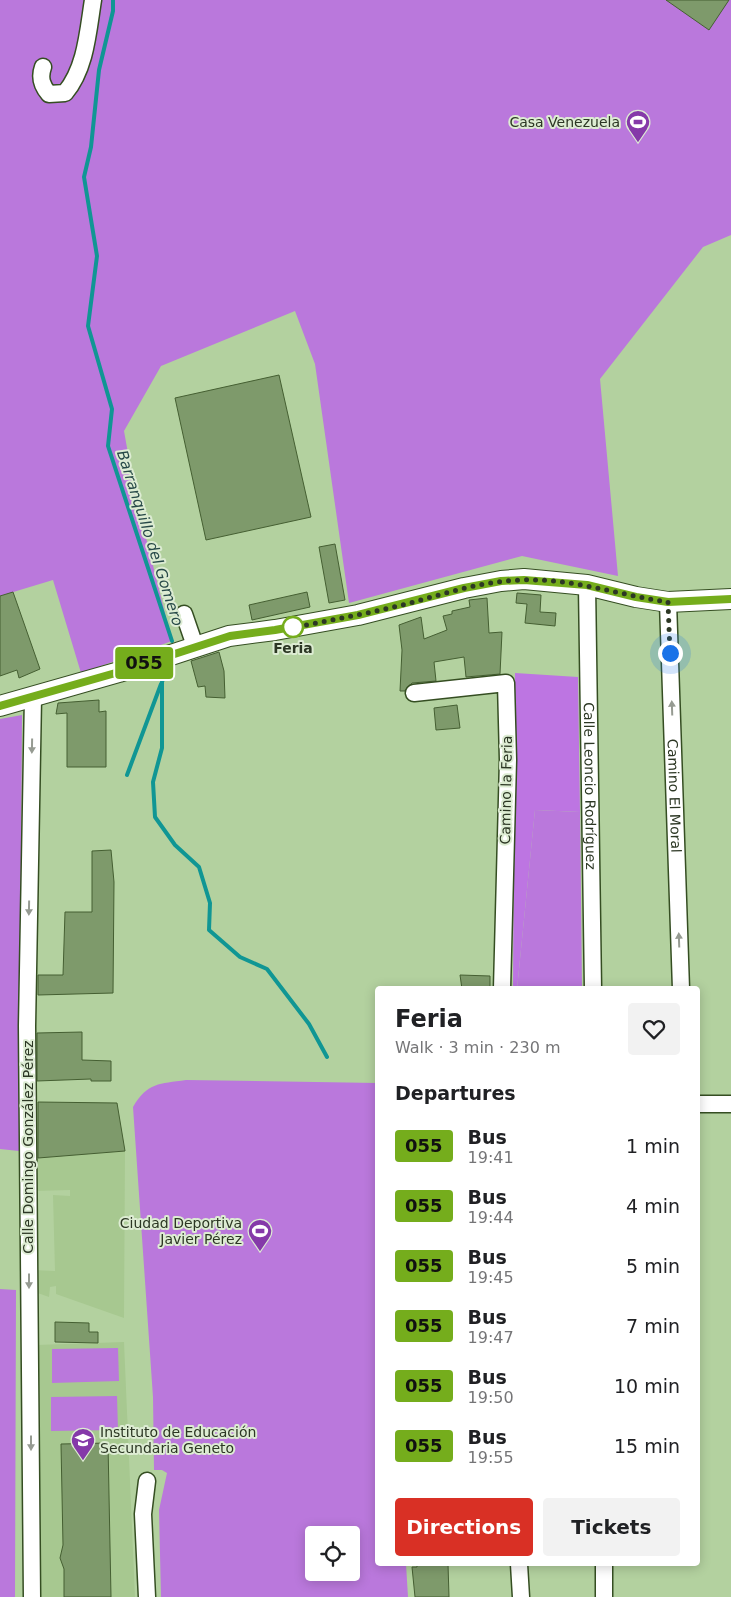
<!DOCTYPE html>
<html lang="en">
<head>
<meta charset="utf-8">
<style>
  :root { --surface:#fff; --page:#f2f2f2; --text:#202124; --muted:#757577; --accent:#d93025 }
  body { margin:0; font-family:"DejaVu Sans",sans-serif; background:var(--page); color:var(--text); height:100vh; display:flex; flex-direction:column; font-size:19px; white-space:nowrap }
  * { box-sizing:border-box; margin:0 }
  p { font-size:16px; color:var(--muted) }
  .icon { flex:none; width:28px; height:28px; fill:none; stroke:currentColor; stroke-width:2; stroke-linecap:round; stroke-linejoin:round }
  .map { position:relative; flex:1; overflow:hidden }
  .sheet { position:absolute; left:375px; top:986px; width:325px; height:580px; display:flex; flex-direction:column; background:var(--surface); border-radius:5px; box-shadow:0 2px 12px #0003 }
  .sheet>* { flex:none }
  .badge { padding:0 10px; border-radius:4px; font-size:18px; line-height:32px }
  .fabs { position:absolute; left:305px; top:1526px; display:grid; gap:10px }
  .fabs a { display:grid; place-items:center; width:55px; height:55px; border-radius:5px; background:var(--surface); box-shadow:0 2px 12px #0003; font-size:25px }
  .you { position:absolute; width:25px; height:25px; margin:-12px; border:4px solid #fff; border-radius:50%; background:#1a73e8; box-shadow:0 0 0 8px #1a73e833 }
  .map>.badge { position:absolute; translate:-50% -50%; box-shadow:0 0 0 2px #fff }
  h2 { padding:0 20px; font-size:19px; line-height:45px }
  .round { display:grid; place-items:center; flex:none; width:52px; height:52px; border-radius:5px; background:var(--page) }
  .summary { display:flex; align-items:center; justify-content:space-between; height:85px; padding:0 20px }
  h1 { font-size:24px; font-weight:600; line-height:38px }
  .button { display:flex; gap:10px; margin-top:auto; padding:10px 20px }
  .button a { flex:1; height:58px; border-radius:5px; background:var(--accent); color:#fff; font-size:20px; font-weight:600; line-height:58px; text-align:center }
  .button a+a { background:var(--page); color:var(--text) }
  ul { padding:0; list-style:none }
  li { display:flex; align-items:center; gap:15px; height:60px; padding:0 20px }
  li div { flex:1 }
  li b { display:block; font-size:19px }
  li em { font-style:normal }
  li .badge { min-width:55px; font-weight:700; text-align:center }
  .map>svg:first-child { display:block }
  .built { fill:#a7c890 }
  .green { fill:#ba78dc; fill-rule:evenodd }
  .forest { fill:#bd75e2 }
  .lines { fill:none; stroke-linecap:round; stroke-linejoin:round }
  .stream { stroke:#109694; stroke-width:4 }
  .building { fill:#7e9a6b; stroke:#455f32 }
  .minor-casing { stroke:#354e22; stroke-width:19 }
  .major-casing { stroke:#354e22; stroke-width:22 }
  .minor { stroke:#fff; stroke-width:16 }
  .major { stroke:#fff; stroke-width:20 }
  .oneway { fill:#969b92 }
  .line-casing { stroke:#fff; stroke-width:11 }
  .line { stroke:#75ad1c; stroke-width:8 }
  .walk { stroke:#2c3724; stroke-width:5; stroke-dasharray:0 9 }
  .stop-dot { fill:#fff; stroke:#75ad1c; stroke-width:2.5 }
  .labels { text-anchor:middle; stroke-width:4; stroke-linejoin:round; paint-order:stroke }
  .poi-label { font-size:14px; fill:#2c3724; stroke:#ddecd3; text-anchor:end }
  .stop-label { font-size:14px; font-weight:bold; fill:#2c3724; stroke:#ddecd3 }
  .street-label { font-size:14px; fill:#2c3724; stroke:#ddecd3 }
  .water-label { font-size:15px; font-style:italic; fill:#274948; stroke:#ddecd3 }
</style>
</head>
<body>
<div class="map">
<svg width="731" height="1597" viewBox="0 0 731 1597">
  <rect width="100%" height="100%" fill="#b3d19f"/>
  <!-- built -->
  <path class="built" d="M125 1151 124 1318 56 1294V1286L50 1287 49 1297 32 1291V1270L55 1271 53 1195 70 1196V1190L34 1191 36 1158Z
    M124 1342 135 1597H39L36 1345Z"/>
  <!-- green -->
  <path class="green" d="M0 0H731V235L703 247 600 379 618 576 522 556 349 603 315 364 295 311 161 366 124 431 136 498 172 641 81 673 53 580 0 596Z
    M22 715 19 1151 0 1149V719Z
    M535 810 580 812 582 989H517Z
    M186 1080 377 1083 378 1564H406L408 1597H161L159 1510 167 1473 162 1470H154L153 1397 133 1107C148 1082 159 1084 186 1080ZM314 1535H351V1572H314Z
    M0 1289 16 1290 15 1597H0Z
    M118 1348 119 1381 52 1383V1349Z
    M117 1396 118 1430 51 1431V1397Z"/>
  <!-- forest -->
  <path class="forest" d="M515 673 578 677 580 812 535 810 517 989H513Z"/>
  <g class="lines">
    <!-- stream -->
    <path class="stream" d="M113 0V11L99 70 91 147 84 177 97 256 88 326 112 409 108 446 172 641
      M167 668 162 682V748L153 782 155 817 175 845 199 867 210 903 209 930 240 957 267 969 309 1024 327 1057
      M127 775 161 684"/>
  </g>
  <!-- building -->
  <path class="building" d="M666 0H729L709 30Z
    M279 375 311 517 206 540 175 398Z
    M335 544 345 600 329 603 319 547Z
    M13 592 40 669 19 678 17 670 0 676V596Z
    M307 592 310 607 252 620 249 605Z
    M517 593 541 595 540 612 556 613 555 626 525 623 527 604 516 603Z
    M487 598 489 633 502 632 500 674 466 677 464 657 434 662 436 681 412 683 405 691H400L402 650 399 625 421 617 424 639 447 630 443 616 452 614V611L470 607 469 600Z
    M219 652 224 671 225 698 206 697 205 686 198 687 191 661Z
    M99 700V712L106 711V767H67V713L56 714 58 703Z
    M457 705 460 728 436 730 434 708Z
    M111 850 114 882 113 993 38 995V975H63L65 912H92V851Z
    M460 975 490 976V989H462Z
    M82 1032V1060L111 1061V1081H91V1079L37 1081V1033Z
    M38 1102 117 1103 125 1151 38 1158Z
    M55 1322 89 1323V1332H98V1343L55 1342Z
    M108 1443 111 1597H64V1569L60 1558 63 1545 61 1444Z
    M417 1564H448L449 1597H415L412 1567H417Z"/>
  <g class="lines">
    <!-- minor casing -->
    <g class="minor-casing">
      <g id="minor">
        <path d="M43 67C39 78 42 86 49 94L65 93C86 68 88 31 93 0"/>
        <path id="s1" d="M587 585 593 989"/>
        <path id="s2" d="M668 602 681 989"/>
        <path d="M184 614 195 646"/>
        <path d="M414 693 506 683 508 760 502 989"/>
        <path d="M698 1104H731"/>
        <path d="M519 1564 521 1597"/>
        <path d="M604 1564V1597"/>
        <path d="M32 1597 27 1026 33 697"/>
        <path d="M147 1597 143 1514 147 1481"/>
      </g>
    </g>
    <!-- major casing -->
    <g class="major-casing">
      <path id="major" d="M0 706 119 672 229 636 275 630 358 615 464 588 501 581 524 579 587 585 636 597 668 602 731 599"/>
    </g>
    <!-- minor -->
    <use href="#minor" class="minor"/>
    <!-- major -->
    <use href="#major" class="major"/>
  </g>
  <!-- one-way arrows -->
  <defs><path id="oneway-solid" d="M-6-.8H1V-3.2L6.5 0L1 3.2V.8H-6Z" transform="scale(1.25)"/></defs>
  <g class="oneway">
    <use href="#oneway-solid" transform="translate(672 708) rotate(-92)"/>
    <use href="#oneway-solid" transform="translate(32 746) rotate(91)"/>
    <use href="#oneway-solid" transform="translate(29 908) rotate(91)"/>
    <use href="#oneway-solid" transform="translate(679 940) rotate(-92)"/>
    <use href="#oneway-solid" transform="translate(29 1281) rotate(90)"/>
    <use href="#oneway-solid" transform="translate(31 1443) rotate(90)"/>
  </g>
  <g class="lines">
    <!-- line casing -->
    <g class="line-casing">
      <path id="line" d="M0 706 119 672 230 636 275 630 358 615 464 588 501 581 524 580 587 585 636 597 668 602 731 599"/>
    </g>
    <!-- line -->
    <use href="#line" class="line"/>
    <!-- walk -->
    <path class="walk" d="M293 627 291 628C331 620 371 613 410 603 447 593 483 581 522 580 572 578 619 595 668 602L670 653"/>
  </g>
  <!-- icons -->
  <defs>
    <g id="stadium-pin" transform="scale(1.25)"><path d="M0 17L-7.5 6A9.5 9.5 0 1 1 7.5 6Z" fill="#8539a9" stroke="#ddecd3"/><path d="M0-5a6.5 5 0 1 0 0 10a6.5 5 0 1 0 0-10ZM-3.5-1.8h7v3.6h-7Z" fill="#fff"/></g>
    <g id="school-pin" transform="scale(1.25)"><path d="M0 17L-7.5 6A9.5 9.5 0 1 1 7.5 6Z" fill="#8539a9" stroke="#ddecd3"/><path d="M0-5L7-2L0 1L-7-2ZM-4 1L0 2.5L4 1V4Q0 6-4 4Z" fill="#fff"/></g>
  </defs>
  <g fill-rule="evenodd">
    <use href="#stadium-pin" x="638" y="122"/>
    <use href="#stadium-pin" x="260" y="1231"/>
    <use href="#school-pin" x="83" y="1440"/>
  </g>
  <!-- markers -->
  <circle class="stop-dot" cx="293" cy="627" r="10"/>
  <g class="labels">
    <!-- poi labels -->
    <g class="poi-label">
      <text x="620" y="127">Casa Venezuela</text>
      <text x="242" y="1228">Ciudad Deportiva<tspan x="242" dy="16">Javier Pérez</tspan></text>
      <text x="100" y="1437" text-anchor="start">Instituto de Educación<tspan x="100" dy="16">Secundaria Geneto</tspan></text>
    </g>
    <!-- stop labels -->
    <g class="stop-label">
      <text x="293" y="653">Feria</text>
    </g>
    <!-- street labels -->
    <g class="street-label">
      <text dy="5" stroke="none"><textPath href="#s1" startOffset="201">Calle Leoncio Rodríguez</textPath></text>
      <text transform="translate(506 790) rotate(-89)" y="5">Camino la Feria</text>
      <text dy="5" stroke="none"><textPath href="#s2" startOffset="194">Camino El Moral</textPath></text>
      <text transform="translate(28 1147) rotate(-90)" y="5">Calle Domingo González Pérez</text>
    </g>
    <!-- water labels -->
    <g class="water-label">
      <text transform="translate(150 538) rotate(72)" y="5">Barranquillo del Gomero</text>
    </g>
  </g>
</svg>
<div class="fabs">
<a><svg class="icon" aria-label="locate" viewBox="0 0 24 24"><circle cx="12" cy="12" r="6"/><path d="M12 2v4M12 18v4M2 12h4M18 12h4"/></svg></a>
</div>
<div class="you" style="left:670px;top:653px"></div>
<b class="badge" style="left:144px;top:663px;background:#75ad1c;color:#111">055</b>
<section class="sheet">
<div class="summary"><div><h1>Feria</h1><p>Walk · 3 min · 230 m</p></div><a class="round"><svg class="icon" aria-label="heart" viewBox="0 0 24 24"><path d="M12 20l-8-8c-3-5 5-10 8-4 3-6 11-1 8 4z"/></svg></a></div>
<h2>Departures</h2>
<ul>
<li><span class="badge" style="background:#75ad1c;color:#111">055</span><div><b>Bus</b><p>19:41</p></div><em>1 min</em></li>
<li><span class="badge" style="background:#75ad1c;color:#111">055</span><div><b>Bus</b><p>19:44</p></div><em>4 min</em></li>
<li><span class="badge" style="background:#75ad1c;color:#111">055</span><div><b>Bus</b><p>19:45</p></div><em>5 min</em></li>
<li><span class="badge" style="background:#75ad1c;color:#111">055</span><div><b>Bus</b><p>19:47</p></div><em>7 min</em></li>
<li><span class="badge" style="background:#75ad1c;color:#111">055</span><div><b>Bus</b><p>19:50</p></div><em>10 min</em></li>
<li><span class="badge" style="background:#75ad1c;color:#111">055</span><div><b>Bus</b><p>19:55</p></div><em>15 min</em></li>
</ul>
<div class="button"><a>Directions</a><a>Tickets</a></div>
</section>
</div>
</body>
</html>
